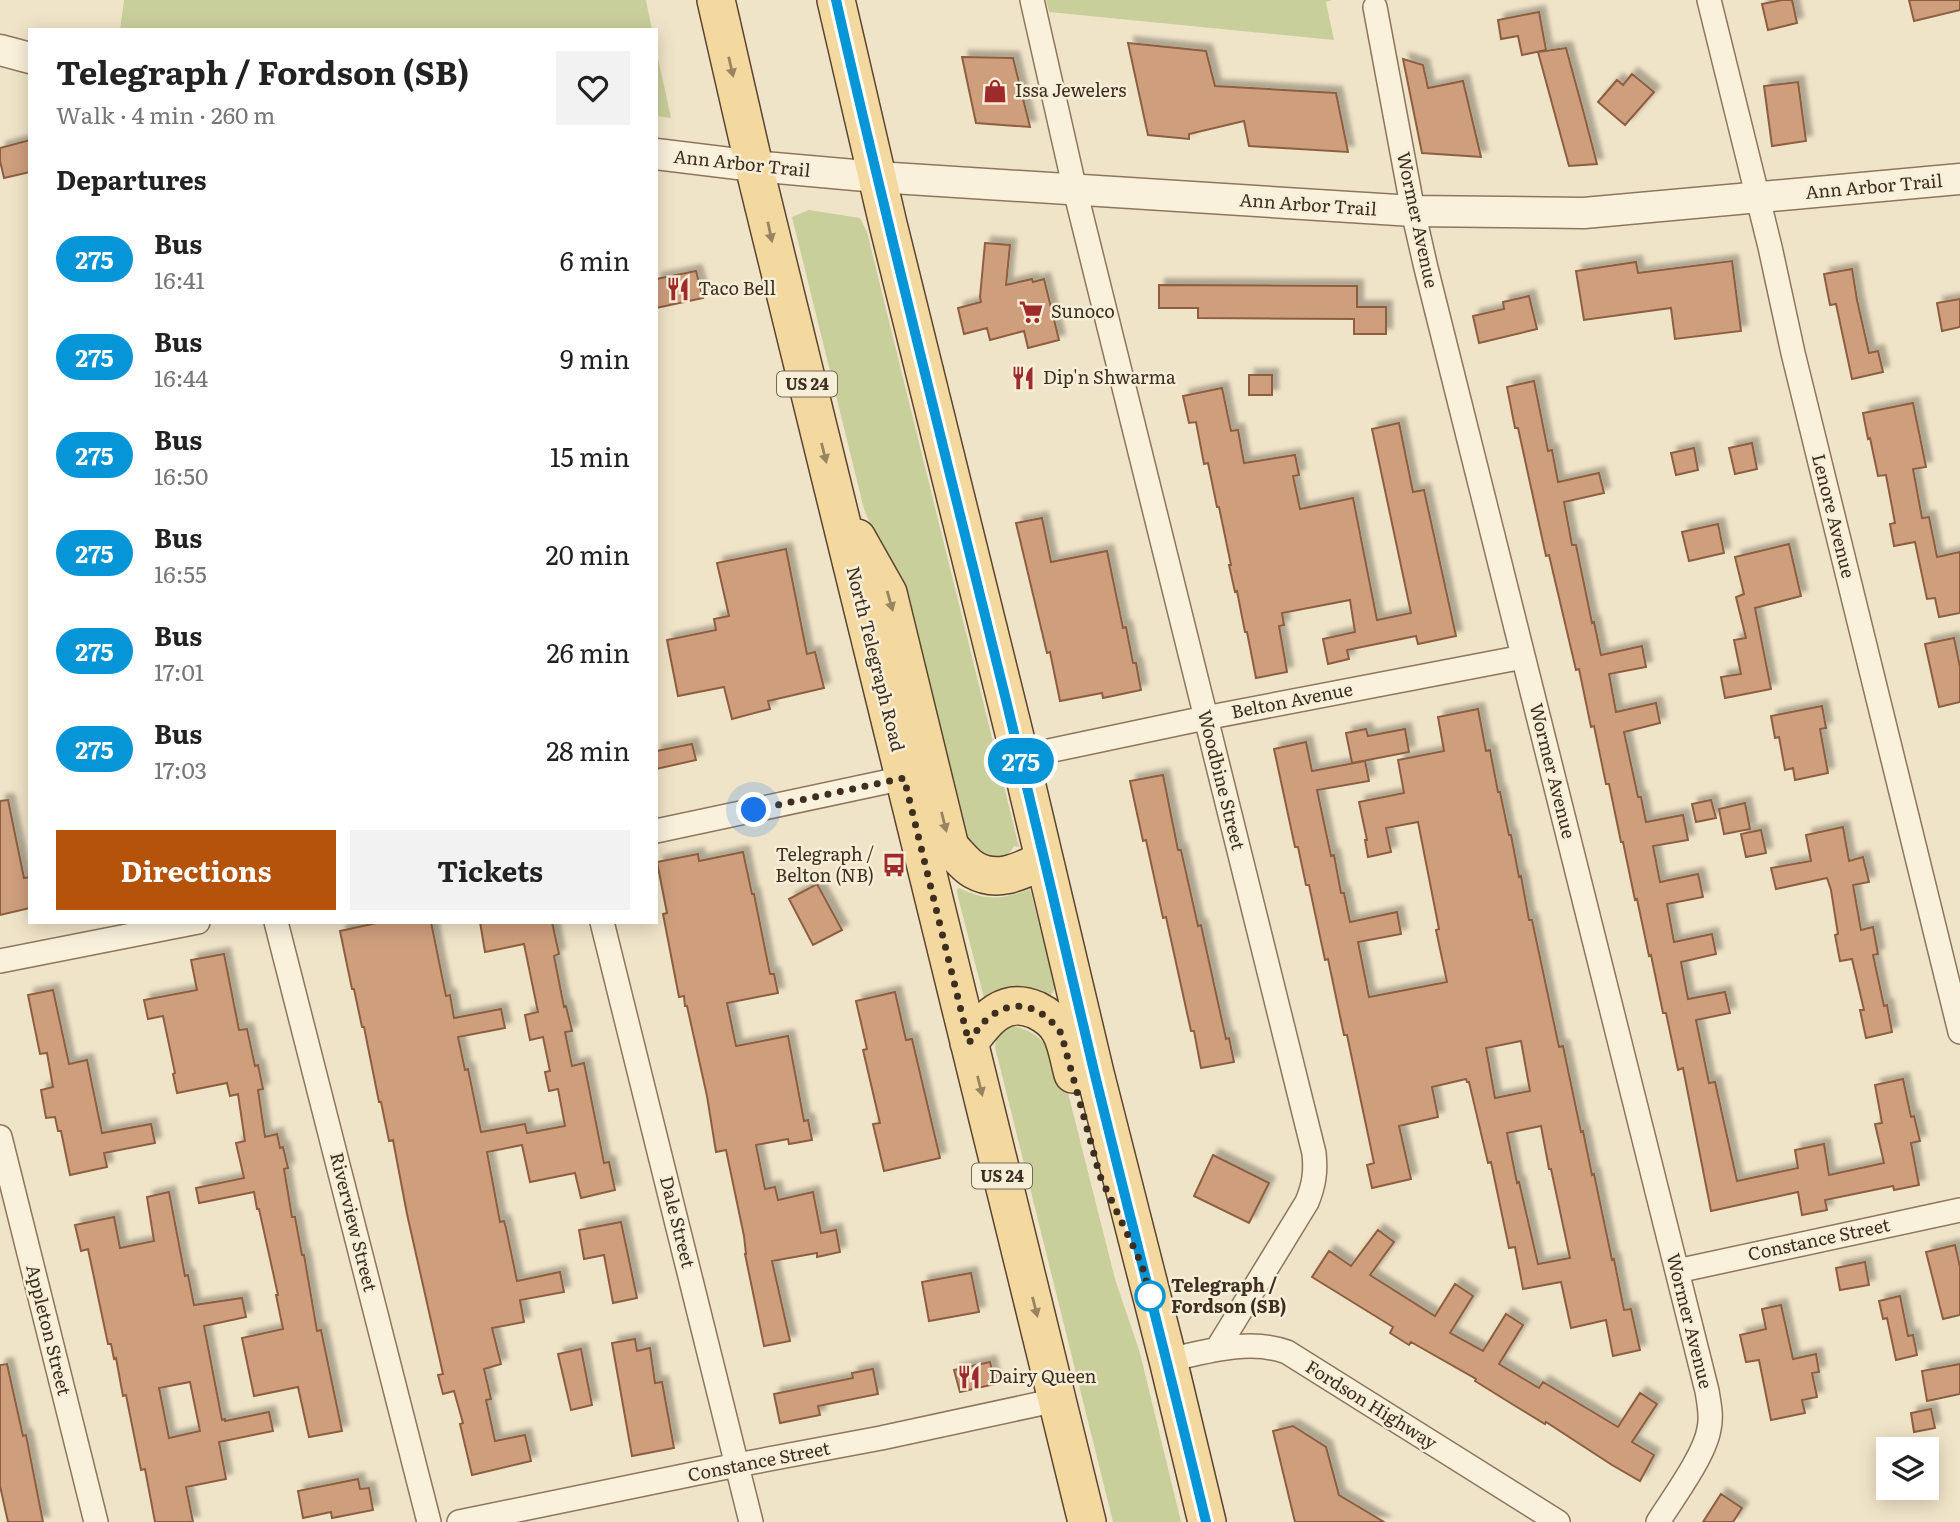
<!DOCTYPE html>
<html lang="en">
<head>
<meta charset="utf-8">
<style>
  :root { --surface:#fff; --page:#f2f2f2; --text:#222; --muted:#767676; --accent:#b45309 }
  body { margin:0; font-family:Literata,serif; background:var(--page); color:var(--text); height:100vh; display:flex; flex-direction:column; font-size:26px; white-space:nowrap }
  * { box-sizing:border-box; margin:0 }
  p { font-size:23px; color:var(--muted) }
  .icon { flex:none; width:38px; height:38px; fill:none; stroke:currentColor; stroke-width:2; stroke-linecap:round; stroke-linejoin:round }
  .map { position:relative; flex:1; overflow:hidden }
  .side { position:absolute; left:28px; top:28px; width:630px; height:896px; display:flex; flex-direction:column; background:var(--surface); border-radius:0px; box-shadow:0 4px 18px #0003 }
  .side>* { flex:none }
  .badge { padding:0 14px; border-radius:23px; font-size:24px; line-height:46px }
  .tools { position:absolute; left:1876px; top:1437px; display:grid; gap:14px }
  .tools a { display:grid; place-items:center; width:63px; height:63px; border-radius:0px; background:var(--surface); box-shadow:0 4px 18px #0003; font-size:35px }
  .you { position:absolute; width:35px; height:35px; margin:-18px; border:5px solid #fff; border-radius:50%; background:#1a73e8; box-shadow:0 0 0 10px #1a73e833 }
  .map>.badge { position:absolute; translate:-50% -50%; box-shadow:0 0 0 4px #fff }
  h2 { padding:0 28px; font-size:26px; line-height:63px }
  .round { display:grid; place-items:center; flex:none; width:74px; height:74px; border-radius:0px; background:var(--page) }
  .headline { display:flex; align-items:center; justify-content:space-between; height:119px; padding:0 28px }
  h1 { font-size:33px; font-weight:700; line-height:52px }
  .action { display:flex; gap:14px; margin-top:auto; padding:14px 28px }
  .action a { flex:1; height:80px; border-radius:0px; background:var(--accent); color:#fff; font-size:28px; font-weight:700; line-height:80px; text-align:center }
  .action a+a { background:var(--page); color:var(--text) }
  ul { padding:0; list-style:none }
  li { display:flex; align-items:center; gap:21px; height:98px; padding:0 28px }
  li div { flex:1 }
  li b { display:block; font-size:26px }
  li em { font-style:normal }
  li .badge { min-width:77px; font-weight:700; text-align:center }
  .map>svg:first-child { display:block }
  .green { fill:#c9cf9b }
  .building { fill:#cf9f7d; stroke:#8d5f41; stroke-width:2; fill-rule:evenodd; filter:url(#shadow) }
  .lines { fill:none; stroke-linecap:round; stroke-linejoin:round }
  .minor-casing { stroke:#8d765c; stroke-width:26 }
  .tertiary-casing { stroke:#8d765c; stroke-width:33 }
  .primary-casing { stroke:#5b4430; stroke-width:40 }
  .minor { stroke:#faf1dc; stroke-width:23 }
  .tertiary { stroke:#faf1dc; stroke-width:30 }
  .primary { stroke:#f3d9a0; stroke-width:37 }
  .oneway { fill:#988460 }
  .line-casing { stroke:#fff; stroke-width:16 }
  .line { stroke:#0696d7; stroke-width:10 }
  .walk { stroke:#3d2e20; stroke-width:7; stroke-dasharray:0 12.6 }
  .stop-dot { fill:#fff; stroke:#0696d7; stroke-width:3.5 }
  .labels { text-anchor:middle; stroke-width:5; stroke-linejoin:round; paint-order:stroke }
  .shield { fill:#f7eed8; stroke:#756857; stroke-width:2 }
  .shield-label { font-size:16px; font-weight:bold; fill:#3d2e20 }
  .poi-label { font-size:18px; fill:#3d2e20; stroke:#f7eed8; text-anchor:start }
  .street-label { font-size:18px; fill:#3d2e20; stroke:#f7eed8 }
  .stop-label { font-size:18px; font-weight:bold; fill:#3d2e20; stroke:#f7eed8; text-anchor:start }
</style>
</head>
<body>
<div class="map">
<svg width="1960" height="1522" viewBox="0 0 1960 1522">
  <defs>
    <filter id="shadow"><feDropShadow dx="6" dy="-6" stdDeviation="2" flood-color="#0004"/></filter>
  </defs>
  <rect width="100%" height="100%" fill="#f0e4c8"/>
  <!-- green -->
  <path class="green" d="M124 0H646L652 30H120Z
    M1046 0H1332L1326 2 1334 40 1049 12Z
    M656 49 671 118 656 116Z
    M809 210 860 218 867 232 1019 847 1014 846C1002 869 984 857 966 848L893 579 864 509 792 217Z
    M959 888C987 901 1001 900 1030 889L1055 988 1051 995 1047 997 984 998 957 893V889Z
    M1014 1026C1039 1032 1048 1046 1061 1065L1115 1279 1140 1353 1181 1522H1113L995 1047C996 1035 1002 1027 1014 1026Z"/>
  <!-- building -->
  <path class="building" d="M1782 0H1792L1797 23 1768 30 1762 4Z
    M1909 0H1960V10L1914 21Z
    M1539 12 1546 50 1522 55 1518 36 1501 39 1498 20Z
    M1128 43 1206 51 1215 86 1336 93 1348 152 1249 146 1244 121 1189 134V139L1148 135Z
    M1566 48 1584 114 1597 164 1569 166 1538 52Z
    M962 57 1013 58 1030 127 976 123Z
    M1403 59 1423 65 1428 88 1463 81 1481 157 1422 153Z
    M1632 74 1654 92 1625 125 1598 102 1617 80 1623 85Z
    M1798 82 1806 141 1772 146 1764 86Z
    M30 140V172L4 178 0 161V148Z
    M985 243 1010 245 1006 285 1032 279 1033 282 1044 279 1059 340 1028 348 1024 331 990 340 987 328 964 334 958 308 981 302 980 297Z
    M1732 261 1741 331 1675 339 1671 308 1584 320 1576 271 1636 262 1638 273Z
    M1852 269 1857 300 1869 353 1878 351 1883 372 1852 379 1836 304 1830 305 1824 274Z
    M696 271 703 298 656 308V279Z
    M1159 285 1357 286V307H1386V334H1354V319L1198 318V308H1159Z
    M1529 296 1537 329 1479 343 1473 316 1504 309 1503 302Z
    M1960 299V327L1942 331 1937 303Z
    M1249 375H1272V395H1249Z
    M1534 381 1548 451 1552 450 1558 482 1599 473 1604 493 1564 502 1572 545H1576L1592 623 1594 622 1601 655 1642 646 1646 667 1609 674 1616 712 1656 703 1660 723 1624 732 1638 797H1641L1646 822 1683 815 1688 840 1653 846 1660 882 1698 874 1703 897 1667 904 1674 942 1712 934 1716 954 1681 962 1688 999 1725 992 1730 1013 1696 1020 1709 1083 1715 1082 1737 1181 1798 1168 1795 1150 1824 1144 1829 1175 1884 1163 1875 1124 1882 1123 1875 1085 1903 1079 1911 1117 1914 1116 1920 1141 1911 1143 1919 1185 1894 1190 1893 1186 1825 1200 1827 1210 1802 1215 1798 1192 1711 1211 1683 1068 1678 1070 1666 1013H1663L1651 955 1649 956 1637 899 1635 900 1623 842H1621L1609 784H1606L1594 726 1591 727 1579 669 1576 670 1549 555 1546 556 1518 428H1515L1507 387Z
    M1222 388 1231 431 1238 430 1244 463 1295 455 1299 475 1293 476 1300 509 1353 498 1377 620 1411 613 1372 429 1399 423 1413 492 1424 490 1456 636 1418 644 1416 636 1347 650 1349 659 1328 664 1323 639 1355 632 1350 600 1282 613 1284 625 1279 626 1287 672 1256 678 1247 632H1245L1237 591 1235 592 1229 565H1231L1219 507H1217L1208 463 1204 464 1196 422 1189 423 1183 396Z
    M1913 403 1926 467 1913 469 1922 518 1929 517 1937 557 1960 552V613L1939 617 1935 598 1927 599 1915 542 1894 546 1890 524 1895 523 1886 475 1878 476 1870 438 1868 439 1863 413Z
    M1752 443 1757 469 1735 474 1729 448Z
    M1694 448 1698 470 1676 475 1671 453Z
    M1042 518 1051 562 1107 551 1123 628 1126 627 1133 663H1136L1141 690 1103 698 1102 693 1060 701 1050 652 1047 653 1016 523Z
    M1718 524 1724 553 1689 561 1682 532Z
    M1789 544 1801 596 1755 608 1771 689 1725 698 1721 677 1741 674 1734 640 1746 638 1736 597 1744 594 1735 557Z
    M786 549 807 654 815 652 824 688 768 701 770 709 732 719 724 687 678 696 667 640 716 630 714 619 729 616 717 563Z
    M1954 638 1960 667V702L1939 707 1925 644Z
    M1822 706 1826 728 1820 729 1828 773 1795 780 1793 768 1785 770 1779 737 1775 738 1771 716Z
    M1478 709 1486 751 1490 750 1498 792H1500L1509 835H1511L1519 877 1521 876 1529 920H1532L1559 1047 1563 1046 1581 1132 1583 1131 1592 1175 1594 1174 1612 1260 1614 1259 1624 1310 1631 1309 1640 1350 1613 1356 1606 1320 1571 1328 1561 1282 1523 1289 1515 1247 1509 1248 1491 1162 1488 1163 1469 1082H1467L1466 1079 1432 1087 1438 1117 1399 1126 1411 1179 1372 1188 1367 1165 1374 1163 1347 1035H1344L1328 959 1325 960 1309 885H1306L1298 847H1295L1274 749 1306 742 1312 771 1365 761 1369 781 1317 790 1331 856 1334 855 1341 893H1344L1350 922 1397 912 1401 934 1358 942 1369 997 1447 982 1436 930 1439 929 1418 822 1386 828 1391 852 1368 857 1365 840H1367L1359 802 1404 793 1398 760 1444 751 1438 717ZM1521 1041 1530 1091 1495 1098 1486 1048ZM1541 1126 1549 1169H1551L1570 1258 1538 1264 1519 1182 1517 1183 1507 1133Z
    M1366 729 1368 736 1405 729 1409 752 1352 763 1346 733Z
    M692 744 696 760 656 769V751Z
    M1163 775 1178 850H1181L1198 926 1201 925 1226 1039 1229 1038 1234 1062 1201 1068 1194 1031H1191L1166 917 1163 918 1146 840 1143 841 1130 781Z
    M8 800 24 878 30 877V908L0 915V801Z
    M1711 800 1716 818 1696 822 1692 804Z
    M1745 803 1750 829 1724 834 1719 809Z
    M1843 827 1849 861 1863 857 1869 882 1853 885 1861 930 1873 927 1878 954 1873 955 1884 1006 1887 1005 1892 1032 1866 1038 1860 1010H1864L1852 959 1840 961 1835 935 1838 934 1831 890 1827 878 1776 889 1771 868 1811 861 1806 835Z
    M1761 830 1766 853 1746 857 1741 834Z
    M743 852 752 894H754L770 974H774L778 993 727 1003 736 1046 788 1036 804 1121 808 1120 812 1140 789 1144 788 1139 756 1145 765 1189 775 1187 778 1200 813 1192 821 1233 836 1230 840 1252 817 1257V1253L772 1261 790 1341 764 1346 745 1254H746L744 1236 726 1150 716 1152 707 1096 687 1006H685L684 996 679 997 663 914 667 913 657 862 698 854 699 861Z
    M817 884 842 930 813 945 789 899Z
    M381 922H431L446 996 450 995 454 1018 501 1009 505 1028 458 1037 465 1070 468 1069 481 1132 525 1124 527 1133 565 1126 558 1089 549 1091 545 1072 550 1071 543 1037 530 1040 525 1015 538 1012 524 944 485 952 480 922H552L559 954 554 956 564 1007 566 1006 572 1031 565 1032 572 1066 584 1063 604 1163 609 1162 615 1190 581 1198 575 1173 530 1182 522 1145 487 1152 500 1222 504 1221 506 1228 517 1281 560 1272 564 1292 520 1300 524 1322 492 1328 501 1364 484 1369 491 1399 486 1400 495 1441 525 1435 531 1461 472 1475 460 1424 463 1423 454 1391 443 1394 438 1375 443 1374 407 1214 393 1140 389 1141 381 1102H379L364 1027H362L354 989H352L340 931Z
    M224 954 239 1030 247 1029 255 1066 258 1065 263 1089 258 1090 265 1137 277 1134 280 1148 283 1147 288 1168 284 1169 292 1217H295L302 1255H304L317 1331 321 1330 342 1431 309 1437 298 1387 254 1396 242 1338 283 1329 276 1295H278L259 1209H257L254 1192 199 1203 196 1188 244 1178 236 1143 245 1141 238 1094 230 1096 227 1083 177 1093 173 1074 175 1073 163 1016 148 1019 144 1000 197 990 191 960Z
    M53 990 69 1064 87 1060 102 1133 151 1124 155 1143 104 1153 107 1167 70 1175 61 1131H58L55 1117 46 1118 41 1090 53 1087 47 1053 40 1054 28 995Z
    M895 992 906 1040 912 1039 940 1158 884 1171 873 1124 880 1123 863 1050 867 1049 856 1001Z
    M1213 1155 1269 1183 1249 1223 1194 1196Z
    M169 1192 185 1276 188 1275 194 1305 242 1298 246 1317 204 1326 222 1420 225 1419V1421L269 1412 273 1431 219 1442 226 1479 186 1487 193 1522H155L145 1469 141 1470 126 1395 123 1396 116 1358 114 1359 111 1344H108L88 1249 81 1251 75 1225 114 1217 120 1248 154 1241 147 1197ZM190 1382 200 1431 169 1438 159 1388Z
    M621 1222 637 1298 613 1303 604 1255 584 1259 579 1230Z
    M1378 1230 1394 1242 1370 1275 1435 1316 1455 1284 1473 1296 1450 1333 1483 1351 1506 1314 1523 1325 1499 1364 1539 1388 1543 1382 1618 1427 1640 1393 1657 1404 1632 1442 1654 1455 1640 1481 1612 1465 1546 1422 1545 1424 1512 1404 1475 1381 1476 1379 1411 1342 1409 1345 1390 1333 1393 1327 1312 1277 1329 1251 1351 1266Z
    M1955 1245 1960 1267V1315L1943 1319 1926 1252Z
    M1865 1262 1869 1285 1840 1290 1836 1268Z
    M971 1273 979 1312 929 1321 922 1282Z
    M1900 1296 1908 1336 1913 1335 1917 1355 1896 1360 1887 1318 1883 1319 1879 1301Z
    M1781 1305 1793 1359 1816 1354 1819 1372 1812 1373 1817 1397 1802 1400 1805 1413 1771 1420 1759 1360 1746 1362 1740 1335 1766 1329 1762 1309Z
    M635 1339 637 1351 650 1348 655 1383 662 1382 674 1448 632 1456 612 1343Z
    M581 1349 592 1405 571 1410 558 1354Z
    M990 1362 995 1384 960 1392 954 1370Z
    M7 1364 23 1436 26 1435 43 1522H8L0 1486V1365Z
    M1960 1364V1394L1927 1401 1922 1371Z
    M873 1369 878 1394 818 1406 820 1415 780 1423 774 1394 853 1378 852 1373Z
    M1931 1409 1935 1428 1914 1432 1911 1413Z
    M1293 1426 1326 1447 1339 1495 1384 1522H1295L1273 1431Z
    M358 1479 360 1489 369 1488 373 1510 332 1518 331 1512 303 1518 298 1491Z
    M1721 1494 1742 1508 1733 1522H1703Z"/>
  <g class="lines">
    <!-- minor casing -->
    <g class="minor-casing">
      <path id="minor" d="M1032 0 1075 190 1314 1153C1316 1172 1314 1185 1307 1202L1217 1349
        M1709 0 1770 247 1793 353 1960 1032
        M1375 7 1413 211 1426 268 1707 1391C1709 1403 1712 1416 1709 1429 1705 1455 1673 1498 1658 1522
        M1020 757 1205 718 1523 657
        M656 831 904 778
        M276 922 429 1522
        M602 922 751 1522
        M0 961 198 922
        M0 1137 96 1522
        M1677 1271 1960 1210
        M1168 1360C1205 1352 1249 1338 1287 1352L1558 1522
        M459 1522 737 1465 881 1438 1057 1400"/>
    </g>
    <!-- tertiary casing -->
    <g class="tertiary-casing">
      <path id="tertiary" d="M0 50 30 58
        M656 154 754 166 877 177 1413 211 1584 213 1960 179"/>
    </g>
    <!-- primary casing -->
    <g class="primary-casing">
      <path id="primary" d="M716 0 754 166 1087 1522
        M836 0 888 224 1020 757 1095 1073 1168 1360 1207 1522
        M857 538 888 593 950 847C957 854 965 865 974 870 999 884 1022 870 1044 860
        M969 1043C986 1019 1004 996 1036 1010 1046 1015 1055 1021 1060 1031 1067 1043 1069 1060 1073 1074"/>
    </g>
    <!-- minor -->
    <use href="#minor" class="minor"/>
    <!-- tertiary -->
    <use href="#tertiary" class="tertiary"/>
    <!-- primary -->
    <use href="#primary" class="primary"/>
  </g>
  <!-- one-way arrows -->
  <defs><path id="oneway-solid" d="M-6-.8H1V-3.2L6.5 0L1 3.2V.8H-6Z" transform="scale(1.75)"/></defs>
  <g class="oneway">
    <use href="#oneway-solid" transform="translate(731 67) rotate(77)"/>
    <use href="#oneway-solid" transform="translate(770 232) rotate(78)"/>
    <use href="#oneway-solid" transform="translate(824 453) rotate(76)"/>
    <use href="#oneway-solid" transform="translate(890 601) rotate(74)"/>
    <use href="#oneway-solid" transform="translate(944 822) rotate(76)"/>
    <use href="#oneway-solid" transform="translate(980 1086) rotate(76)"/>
    <use href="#oneway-solid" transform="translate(1035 1307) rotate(76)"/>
  </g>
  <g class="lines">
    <!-- line casing -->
    <g class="line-casing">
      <path id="line" d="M836 0C889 235 949 469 1007 704 1037 826 1065 949 1094 1071 1131 1222 1170 1371 1206 1522"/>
    </g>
    <!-- line -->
    <use href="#line" class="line"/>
    <!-- walk -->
    <path class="walk" d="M754 810 904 778 969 1043C974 1035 979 1026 986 1020 1013 996 1041 1005 1061 1033L1100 1176 1142 1265 1150 1296"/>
  </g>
  <!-- icons -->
  <defs>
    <g id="shop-bare" transform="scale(1.89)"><path d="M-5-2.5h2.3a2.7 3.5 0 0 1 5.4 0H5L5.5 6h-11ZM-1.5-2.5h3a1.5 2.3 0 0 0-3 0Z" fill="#9e2a2b" stroke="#f7eed8" stroke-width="2.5" paint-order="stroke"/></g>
    <g id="restaurant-bare" transform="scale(1.89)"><path d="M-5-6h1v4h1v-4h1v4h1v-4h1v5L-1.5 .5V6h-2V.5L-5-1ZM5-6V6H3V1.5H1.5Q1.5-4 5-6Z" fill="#9e2a2b" stroke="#f7eed8" stroke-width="2.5" paint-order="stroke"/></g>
    <g id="supermarket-bare" transform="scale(1.89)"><path d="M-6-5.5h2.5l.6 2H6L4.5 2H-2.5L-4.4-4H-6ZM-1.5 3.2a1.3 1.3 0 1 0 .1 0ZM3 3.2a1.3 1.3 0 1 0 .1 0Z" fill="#9e2a2b" stroke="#f7eed8" stroke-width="2.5" paint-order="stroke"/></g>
    <g id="bus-bare" transform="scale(1.89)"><path d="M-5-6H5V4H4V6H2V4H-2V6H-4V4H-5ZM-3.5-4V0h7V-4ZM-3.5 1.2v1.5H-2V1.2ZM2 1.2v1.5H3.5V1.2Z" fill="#9e2a2b" stroke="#f7eed8" stroke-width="2.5" paint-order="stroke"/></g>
  </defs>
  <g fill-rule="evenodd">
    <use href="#shop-bare" x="995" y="91"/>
    <use href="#restaurant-bare" x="678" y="289"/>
    <use href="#supermarket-bare" x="1031" y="312"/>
    <use href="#restaurant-bare" x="1023" y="378"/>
    <use href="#bus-bare" x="894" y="865"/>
    <use href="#restaurant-bare" x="969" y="1377"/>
  </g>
  <!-- markers -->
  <circle class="stop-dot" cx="1150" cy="1296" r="14"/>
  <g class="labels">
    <!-- shield labels -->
    <g class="shield">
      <rect x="777" y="371.5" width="60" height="25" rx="5"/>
      <rect x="972" y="1163.5" width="60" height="25" rx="5"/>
    </g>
    <g class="shield-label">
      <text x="807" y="390">US 24</text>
      <text x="1002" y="1182">US 24</text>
    </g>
    <!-- poi labels -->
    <g class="poi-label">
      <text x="1015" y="97">Issa Jewelers</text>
      <text x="698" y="295">Taco Bell</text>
      <text x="1051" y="318">Sunoco</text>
      <text x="1043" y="384">Dip'n Shwarma</text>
      <text x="874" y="861" text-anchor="end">Telegraph /<tspan x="874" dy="21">Belton (NB)</tspan></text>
      <text x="989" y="1383">Dairy Queen</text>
    </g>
    <!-- street labels -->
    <g class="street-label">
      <text transform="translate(742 164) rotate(6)" y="6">Ann Arbor Trail</text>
      <text transform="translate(1874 187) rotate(-5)" y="6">Ann Arbor Trail</text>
      <text transform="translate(1308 205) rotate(4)" y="6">Ann Arbor Trail</text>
      <text transform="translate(1417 220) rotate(78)" y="6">Wormer Avenue</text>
      <text transform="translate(1833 516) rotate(76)" y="6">Lenore Avenue</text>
      <text transform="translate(875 659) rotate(76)" y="6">North Telegraph Road</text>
      <text transform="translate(1292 701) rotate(-11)" y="6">Belton Avenue</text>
      <text transform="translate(1552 771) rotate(76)" y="6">Wormer Avenue</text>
      <text transform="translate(1221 780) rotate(76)" y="6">Woodbine Street</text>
      <text transform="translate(353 1222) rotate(76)" y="6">Riverview Street</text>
      <text transform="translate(677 1222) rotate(76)" y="6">Dale Street</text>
      <text transform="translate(1819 1240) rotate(-12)" y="6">Constance Street</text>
      <text transform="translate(1689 1321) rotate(76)" y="6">Wormer Avenue</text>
      <text transform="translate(48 1330) rotate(76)" y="6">Appleton Street</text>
      <text transform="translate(1371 1405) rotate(32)" y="6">Fordson Highway</text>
      <text transform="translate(759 1462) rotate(-11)" y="6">Constance Street</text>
    </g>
    <!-- stop labels -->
    <g class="stop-label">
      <text x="1171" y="1292">Telegraph /<tspan x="1171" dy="21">Fordson (SB)</tspan></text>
    </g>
  </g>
</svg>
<div class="tools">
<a><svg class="icon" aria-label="layers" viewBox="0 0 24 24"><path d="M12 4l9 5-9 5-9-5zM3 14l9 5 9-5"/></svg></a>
</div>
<div class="you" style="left:754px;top:810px"></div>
<b class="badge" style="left:1021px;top:761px;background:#0696d7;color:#fff">275</b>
<section class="side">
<div class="headline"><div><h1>Telegraph / Fordson (SB)</h1><p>Walk · 4 min · 260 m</p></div><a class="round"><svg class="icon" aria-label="heart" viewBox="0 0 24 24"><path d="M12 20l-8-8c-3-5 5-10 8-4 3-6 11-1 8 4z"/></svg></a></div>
<h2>Departures</h2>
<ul>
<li><span class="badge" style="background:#0696d7;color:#fff">275</span><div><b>Bus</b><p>16:41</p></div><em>6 min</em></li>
<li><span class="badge" style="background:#0696d7;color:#fff">275</span><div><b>Bus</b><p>16:44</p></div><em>9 min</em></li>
<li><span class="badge" style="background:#0696d7;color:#fff">275</span><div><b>Bus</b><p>16:50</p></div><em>15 min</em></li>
<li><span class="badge" style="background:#0696d7;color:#fff">275</span><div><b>Bus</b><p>16:55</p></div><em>20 min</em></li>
<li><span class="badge" style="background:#0696d7;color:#fff">275</span><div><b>Bus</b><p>17:01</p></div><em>26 min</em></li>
<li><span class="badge" style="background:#0696d7;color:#fff">275</span><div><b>Bus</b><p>17:03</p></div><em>28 min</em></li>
</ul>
<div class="action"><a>Directions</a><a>Tickets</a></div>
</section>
</div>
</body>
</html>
